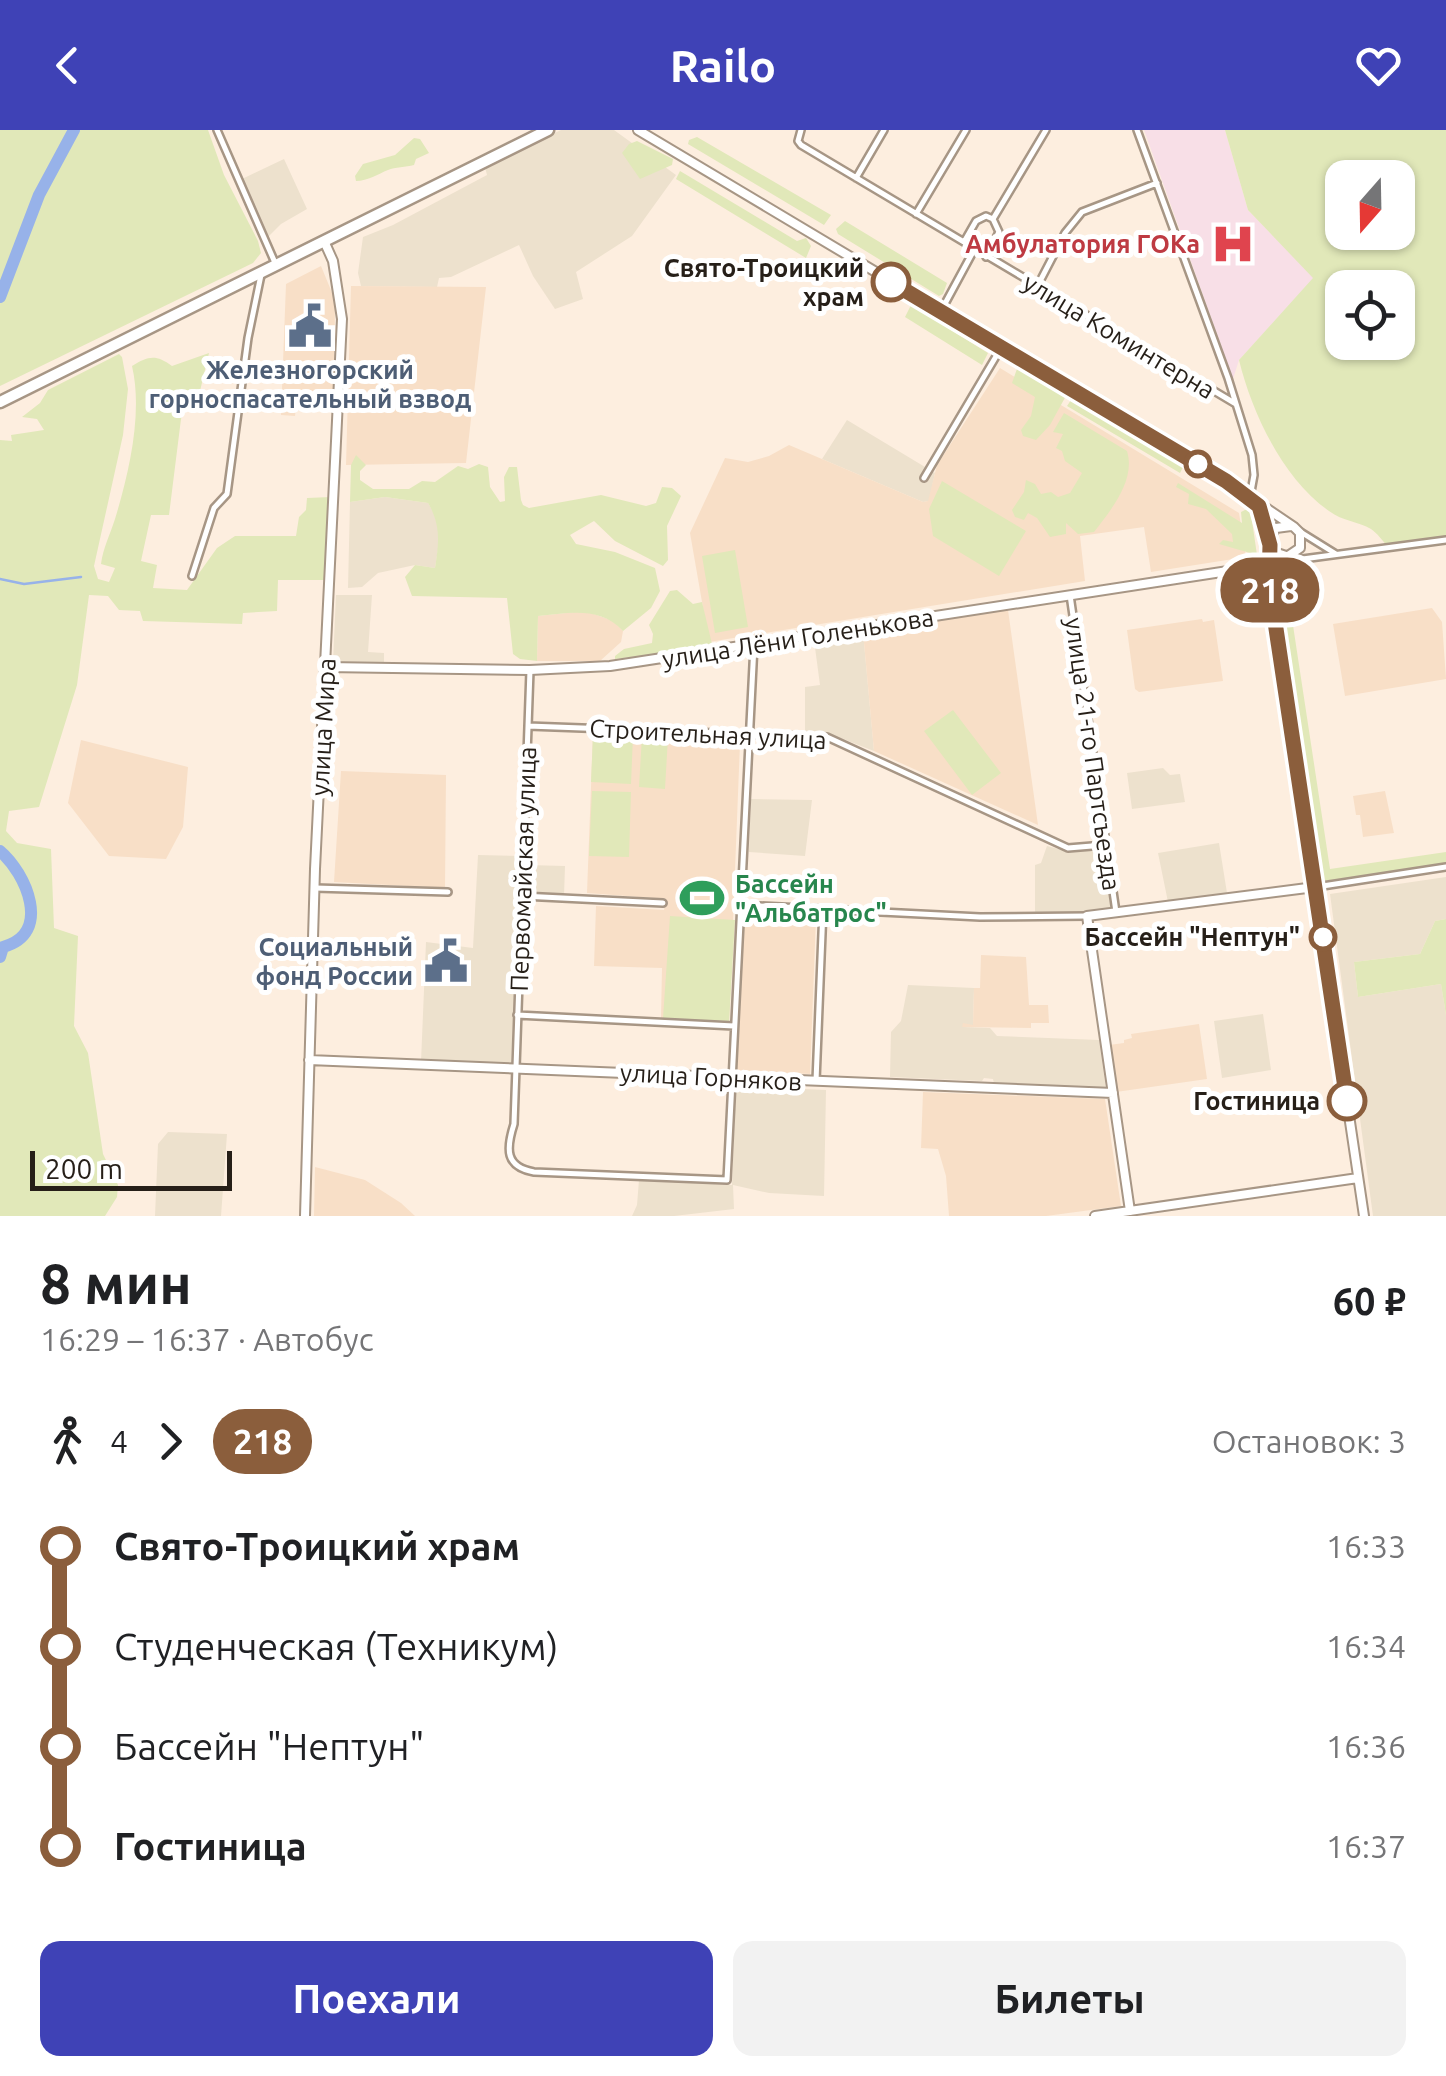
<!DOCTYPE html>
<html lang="ru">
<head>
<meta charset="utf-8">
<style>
  :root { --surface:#fff; --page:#f2f2f2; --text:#202124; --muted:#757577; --accent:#3f42b6 }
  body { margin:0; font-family:Ubuntu,sans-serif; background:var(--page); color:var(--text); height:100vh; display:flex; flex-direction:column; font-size:38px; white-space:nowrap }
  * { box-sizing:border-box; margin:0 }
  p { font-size:32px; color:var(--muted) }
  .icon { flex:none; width:55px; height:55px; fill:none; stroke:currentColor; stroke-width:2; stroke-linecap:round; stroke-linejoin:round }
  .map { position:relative; height:1086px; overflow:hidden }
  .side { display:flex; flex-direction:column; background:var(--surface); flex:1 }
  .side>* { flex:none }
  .badge { padding:0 20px; border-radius:32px; font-size:35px; line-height:65px }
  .needle { width:65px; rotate:200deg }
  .tools { position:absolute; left:1325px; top:30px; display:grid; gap:20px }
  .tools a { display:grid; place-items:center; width:90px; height:90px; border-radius:20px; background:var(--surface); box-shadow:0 2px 8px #0004; font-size:50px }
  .scale { position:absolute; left:30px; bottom:25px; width:202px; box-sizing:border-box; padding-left:10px; border:5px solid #261f18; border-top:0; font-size:28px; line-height:35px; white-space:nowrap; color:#261f18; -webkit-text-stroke:8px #fff; paint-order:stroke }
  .map>.badge { position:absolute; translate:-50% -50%; box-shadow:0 0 0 5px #fff }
  .legs { display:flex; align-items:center; gap:15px; height:110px; padding:0 40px; font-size:32px }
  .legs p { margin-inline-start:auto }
  .overview { display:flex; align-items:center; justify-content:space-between; height:170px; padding:0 40px }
  h1 { font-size:55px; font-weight:600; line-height:75px }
  .button { display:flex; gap:20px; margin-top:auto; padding:20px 40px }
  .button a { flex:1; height:115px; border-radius:20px; background:var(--accent); color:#fff; font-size:40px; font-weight:600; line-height:115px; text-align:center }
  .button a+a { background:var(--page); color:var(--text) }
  ul { padding:0 40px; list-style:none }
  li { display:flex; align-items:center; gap:35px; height:100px; font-size:38px }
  li i { display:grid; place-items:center; width:15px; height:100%; margin:0 12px; background:currentColor }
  li i::after { content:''; width:25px; height:25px; margin:-12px; border:8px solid; border-radius:50%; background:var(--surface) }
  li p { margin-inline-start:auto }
  li:first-child i { background:linear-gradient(#0000 50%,currentColor 0) }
  li:last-child i { background:linear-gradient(currentColor 50%,#0000 0) }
  header { display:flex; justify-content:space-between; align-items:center; height:130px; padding:0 40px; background:var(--accent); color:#fff; font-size:45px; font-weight:600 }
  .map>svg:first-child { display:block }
  .commercial { fill:#ede1cd }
  .built { fill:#f8dfc7 }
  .medical { fill:#f8dfe7 }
  .green { fill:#e1e8b9; fill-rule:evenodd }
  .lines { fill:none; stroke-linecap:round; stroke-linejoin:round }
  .stream { stroke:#97b2e9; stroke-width:2.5 }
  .river { stroke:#97b2e9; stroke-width:12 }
  .street-casing { stroke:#a79685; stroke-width:10 }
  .secondary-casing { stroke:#a79685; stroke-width:12 }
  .highway-casing { stroke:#a79685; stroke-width:15 }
  .street { stroke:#fff; stroke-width:5 }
  .secondary { stroke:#fff; stroke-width:8 }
  .highway { stroke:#fff; stroke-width:10 }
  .line-1-casing { stroke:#fff; stroke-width:22 }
  .line-1 { stroke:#8b5e3c; stroke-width:15 }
  .stop-1-dot { fill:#fff; stroke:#8b5e3c; stroke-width:5 }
  .labels { text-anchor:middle; stroke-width:10; stroke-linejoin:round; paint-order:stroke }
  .health-label { font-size:25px; font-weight:bold; fill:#be3a42; stroke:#fff; text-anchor:end }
  .stop-label { font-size:25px; font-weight:bold; fill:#261f18; stroke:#fff; text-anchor:end }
  .street-label { font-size:25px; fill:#261f18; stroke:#fff }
  .service-label { font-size:25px; font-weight:bold; fill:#4e5e75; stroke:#fff }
  .leisure-label { font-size:25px; font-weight:bold; fill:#27864d; stroke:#fff; text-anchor:start }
</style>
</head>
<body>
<header><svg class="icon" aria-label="back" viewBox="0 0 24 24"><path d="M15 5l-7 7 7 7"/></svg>Railo<svg class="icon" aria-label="heart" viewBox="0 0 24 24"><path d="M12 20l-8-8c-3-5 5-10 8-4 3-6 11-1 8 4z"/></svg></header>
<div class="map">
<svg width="1446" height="1086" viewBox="0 0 1446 1086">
  <rect width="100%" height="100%" fill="#fdeedf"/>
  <!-- commercial -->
  <path class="commercial" d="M561 0H614L676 45 632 106 576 142 583 169 555 179 533 146 519 115 451 147 439 148 437 157 361 156 358 143 363 107 393 95 487 45 485 37Z
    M284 29 307 79 281 94 265 110 240 50Z
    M847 290 935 343 929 371 923 372 822 329Z
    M385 367 428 373 437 388 440 407 435 438 415 435 378 443 362 457 348 458 350 372Z
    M336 465H372L368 522 384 523V533L333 532Z
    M863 502 874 621 830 604 805 603V557L820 555 814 510Z
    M1163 638 1170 645 1180 644 1185 672 1132 679 1127 643Z
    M751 669 812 670 805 726 749 722Z
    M1219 713 1227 763 1168 772 1158 723Z
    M1047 716 1070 722 1101 719 1111 779 1035 785V735L1041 733Z
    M478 725 526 726 527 735 565 736 564 766 519 764 511 935 421 932 426 812 473 818Z
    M1446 747V789L1435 791 1420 824 1354 832 1358 867 1441 854 1446 885V1086H1373L1330 764Z
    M908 855 974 858 973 896 963 897 990 898 997 906 1099 910 1106 959 994 954 993 949 984 948 982 951 890 947 891 902 901 891Z
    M1263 884 1271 940 1222 948 1214 891Z
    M736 956 826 960 824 1066 769 1063 733 1055 734 1079 674 1086H632L637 1075 639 1050 732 1055Z
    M168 1002 227 1004 221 1086H155L158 1014Z"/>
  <!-- built -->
  <path class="built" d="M321 136 335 170 334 278 296 277 295 286 281 285 286 154Z
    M351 156 486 157 466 333 346 335Z
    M1000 238 1239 383 1246 427 1151 442 1144 397 1080 406 1085 451 709 512 690 403 725 328 748 332 769 326 789 315 923 372 928 371 937 335Z
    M1432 478 1442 492 1446 549 1345 566 1333 494Z
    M1008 480 1038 695 874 621 863 502Z
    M585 481 614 491 623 501 621 512 600 531H537L538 486Z
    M1202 489 1203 492 1214 490 1223 551 1139 562 1135 559 1127 500Z
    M593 604 740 613 729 893 661 888 662 838 594 836 596 776 664 780 666 769 587 763Z
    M81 610 188 637 183 697 166 729 109 726 68 673Z
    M341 641 446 645 445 758 334 752Z
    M1385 661 1394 703 1363 707 1360 685H1356L1353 666Z
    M743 784 816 788 810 944 735 940Z
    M981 825 1026 827 1029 875H1048L1049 893H1031V898L962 897 963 893 973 895 974 858H980Z
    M1199 894 1207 949 1116 962 1109 915 1124 913V910L1132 908 1131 904Z
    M923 962 1105 969 1121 1076 1046 1086H949L946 1046 938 1019 921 1018Z
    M315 1037 365 1050 401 1073 415 1086H314Z"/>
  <!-- medical -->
  <path class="medical" d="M1144 0H1225L1248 80 1314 148 1239 230 1233 249Z"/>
  <!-- green -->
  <path class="green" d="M0 0H208L224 45 258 111 261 123 253 133 0 256Z
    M1225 0H1446V407L1387 416C1383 411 1377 403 1371 399 1357 391 1342 391 1329 381 1283 349 1252 283 1239 230L1313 148 1248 80ZM1342 48H1398V102H1342ZM1342 158H1398V212H1342Z
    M697 7 831 85 824 95 688 14 689 10Z
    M414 8 420 9 429 23 416 29 414 35C406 37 395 37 388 40 378 44 368 51 356 51L355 46 363 34 395 25Z
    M637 11 673 29 672 35 640 49 622 23 629 14Z
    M680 41 797 111 806 108 811 116 806 128 676 49Z
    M845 91 947 153 943 164 939 166 838 104 836 99Z
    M911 175 988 223 982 235 905 187Z
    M209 223 200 261H189L181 289 169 385H151L141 431 157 435 153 458 187 460 217 418 235 406H296L299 387 306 380 307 368 331 367 326 450H278L277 481 243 483 242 494 143 491 140 481 119 480 108 466 89 465 77 555 39 677 9 681 6 701 17 713 51 719 54 798 78 806 74 896 88 923 103 1024 118 1055 117 1067 105 1086H0V310L12 311 11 305 44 300 37 289 22 287 40 273 48 260 119 224 122 227 128 259 123 305 94 436 98 449 109 452 115 438 101 434C103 418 110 405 115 389 129 343 143 283 132 236 148 226 156 224 172 236Z
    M1018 236 1047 256 1056 255 1067 264 1050 295 1036 310 1023 306 1021 300 1031 286 1035 267 1012 253Z
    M1073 267 1174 327 1183 337 1180 343 1067 276Z
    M1064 283 1127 321C1136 350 1111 380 1094 402L1078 404 1066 393V404L1050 407 1037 388 1028 383 1024 390 1015 387 1012 380 1024 362 1026 350 1035 354 1041 364 1051 362 1058 367 1070 363 1082 343 1065 331 1062 321 1056 318 1063 304 1053 302Z
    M356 325 366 335 360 341V350L373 359H409L422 351 435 352 458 336 468 339 479 334 488 337 490 357 500 372 505 371 504 347 509 337H517L521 370 523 375 529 378 601 365 646 376 656 373 662 357 672 358 681 366 667 396 668 430 663 436 615 411 594 391 570 405 576 414 615 422 655 438 660 461 651 478 623 501C600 476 569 483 538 486L537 531 520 529 513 524 507 468 412 466 405 447 415 435 435 438C439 413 441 395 428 373L385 367 350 372 351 335Z
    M942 351 1026 401 999 446 933 406 929 379Z
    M1178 353 1242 393 1241 382 1247 379 1251 384 1257 425 1219 414 1223 410 1233 412 1232 404 1206 379 1188 374 1189 364 1176 357Z
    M735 420 748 497 715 503 702 426Z
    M1284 436 1330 739 1446 722V733L1326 751 1320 747 1275 452 1274 444Z
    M677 460 693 474 702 472 712 514 704 518 615 529V526L624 519 652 513 653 504 649 495 670 461Z
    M953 580 1001 643 972 665 924 601Z
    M593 604 633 606 631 654 591 652Z
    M642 606 668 607 665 659 639 657Z
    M592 661 631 662 629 727 589 726Z
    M670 786 735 790 729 893 663 888Z
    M1446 789V885L1441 854 1358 867 1354 832 1420 824 1435 791Z"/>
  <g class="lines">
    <!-- stream -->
    <path class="stream" d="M0 449 24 454 81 447"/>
    <!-- river -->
    <path class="river" d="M0 167 39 65 74 0
      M0 721C26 743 53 804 3 817L0 827"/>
    <!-- street casing -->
    <g class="street-casing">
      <path id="street" d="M217 0 276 135
        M801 0 798 11 801 15 1236 274
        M1137 0 1228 248 1252 325 1254 345 1250 367
        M856 48 884 0
        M916 84 966 0
        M993 89 1046 0
        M964 112 976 91 986 86 993 89 999 102 986 127
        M1037 157 1065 103 1082 82 1157 53
        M941 181 974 120
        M924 348 1001 218
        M1299 401 1336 424
        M1280 432 1446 410
        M192 446 214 378 227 364 248 208 261 145
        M1070 465 1116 782
        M530 540 514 994C506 1019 505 1037 534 1042L727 1050 754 515
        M528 596 827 607 1068 718 1104 715
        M1316 757 1446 737
        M315 758 448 762
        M522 766 663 773
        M741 775 980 787 1087 786
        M517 885 734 896
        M816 951 823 779"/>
    </g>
    <!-- secondary casing -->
    <g class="secondary-casing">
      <path id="secondary" d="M638 0 1226 351 1294 397 1300 403V418L1279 432 1269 452
        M1259 376 1270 415 1269 447 1364 1086
        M1286 426 1274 422C1268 413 1269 407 1276 398L1291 396
        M326 537 530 540 610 536 1267 435
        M309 930 1113 963
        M1130 1081 1087 786 1315 757
        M305 1086 315 739 342 189 333 131 324 111
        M1095 1086 1358 1048"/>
    </g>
    <!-- highway casing -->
    <g class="highway-casing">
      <path id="highway" d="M0 272 548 0"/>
    </g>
    <!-- street -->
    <use href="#street" class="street"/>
    <!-- secondary -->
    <use href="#secondary" class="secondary"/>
    <!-- highway -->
    <use href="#highway" class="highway"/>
  </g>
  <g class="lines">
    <!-- line-1 casing -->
    <g class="line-1-casing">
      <path id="line-1" d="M891 152 1226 351 1259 376 1270 415 1269 452 1347 971"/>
    </g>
    <!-- line-1 -->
    <use href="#line-1" class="line-1"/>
  </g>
  <!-- icons -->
  <defs>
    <g id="hospital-bare" transform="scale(3.45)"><path d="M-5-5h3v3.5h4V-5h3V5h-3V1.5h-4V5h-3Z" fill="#e0444e" stroke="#fff" stroke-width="2.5" paint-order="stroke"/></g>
    <g id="civic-bare" transform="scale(3.45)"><path d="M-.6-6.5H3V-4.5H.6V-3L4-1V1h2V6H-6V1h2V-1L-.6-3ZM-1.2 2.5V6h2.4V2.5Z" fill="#5c6f8a" stroke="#fff" stroke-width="2.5" paint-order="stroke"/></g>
    <g id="stadium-bare" transform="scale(3.45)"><path d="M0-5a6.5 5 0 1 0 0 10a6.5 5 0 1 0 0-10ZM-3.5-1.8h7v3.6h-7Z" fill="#2e9e5b" stroke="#fff" stroke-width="2.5" paint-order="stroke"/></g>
  </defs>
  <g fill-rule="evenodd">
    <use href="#hospital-bare" x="1233" y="114"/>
    <use href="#civic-bare" x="310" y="196"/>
    <use href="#stadium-bare" x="702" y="768"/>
    <use href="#civic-bare" x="446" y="831"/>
  </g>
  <!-- markers -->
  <g class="stop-1-dot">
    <circle cx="891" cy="152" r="18"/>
    <circle cx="1198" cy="334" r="12"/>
    <circle cx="1323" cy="807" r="12"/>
    <circle cx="1347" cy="971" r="18"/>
  </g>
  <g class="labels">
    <!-- health labels -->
    <g class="health-label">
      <text x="1200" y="123">Амбулатория ГОКа</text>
    </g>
    <!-- stop labels -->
    <g class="stop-label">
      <text x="864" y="147">Свято-Троицкий<tspan x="864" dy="29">храм</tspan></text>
      <text x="1300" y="816">Бассейн "Нептун"</text>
      <text x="1320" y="980">Гостиница</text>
    </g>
    <!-- street labels -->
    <g class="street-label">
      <text transform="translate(1119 206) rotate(31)" y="9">улица Коминтерна</text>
      <text transform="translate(798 508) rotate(-9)" y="9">улица Лёни Голенькова</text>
      <text transform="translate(323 597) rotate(-87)" y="9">улица Мира</text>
      <text transform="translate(708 604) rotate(3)" y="9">Строительная улица</text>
      <text transform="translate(1093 624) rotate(82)" y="9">улица 21-го Партсъезда</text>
      <text transform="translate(523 739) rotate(-88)" y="9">Первомайская улица</text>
      <text transform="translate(711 947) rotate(3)" y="9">улица Горняков</text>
    </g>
    <!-- service labels -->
    <g class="service-label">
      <text x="310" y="249">Железногорский<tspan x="310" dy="29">горноспасательный взвод</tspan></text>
      <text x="413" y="826" text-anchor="end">Социальный<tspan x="413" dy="29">фонд России</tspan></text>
    </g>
    <!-- leisure labels -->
    <g class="leisure-label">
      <text x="735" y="763">Бассейн<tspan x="735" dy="29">"Альбатрос"</tspan></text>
    </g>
  </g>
</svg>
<div class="tools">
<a><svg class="needle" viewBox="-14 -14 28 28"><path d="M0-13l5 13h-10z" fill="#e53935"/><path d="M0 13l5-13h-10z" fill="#757577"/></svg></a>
<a><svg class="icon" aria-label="locate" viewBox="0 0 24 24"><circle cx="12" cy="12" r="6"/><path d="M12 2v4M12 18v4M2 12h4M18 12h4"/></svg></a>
</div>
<div class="scale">200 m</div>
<b class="badge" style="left:1270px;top:460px;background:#8b5e3c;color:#fff">218</b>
</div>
<section class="side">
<div class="overview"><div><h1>8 мин</h1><p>16:29 – 16:37 · Автобус</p></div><b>60 ₽</b></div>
<div class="legs"><svg class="icon" aria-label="walk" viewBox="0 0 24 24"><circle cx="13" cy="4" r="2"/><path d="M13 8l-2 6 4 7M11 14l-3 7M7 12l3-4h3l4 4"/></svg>4<svg class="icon" aria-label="forward" viewBox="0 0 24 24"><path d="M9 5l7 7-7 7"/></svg><b class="badge" style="background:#8b5e3c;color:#fff">218</b><p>Остановок: 3</p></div>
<ul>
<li><i style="color:#8b5e3c"></i><b>Свято-Троицкий храм</b><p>16:33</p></li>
<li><i style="color:#8b5e3c"></i><span>Студенческая (Техникум)</span><p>16:34</p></li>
<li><i style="color:#8b5e3c"></i><span>Бассейн &quot;Нептун&quot;</span><p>16:36</p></li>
<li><i style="color:#8b5e3c"></i><b>Гостиница</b><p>16:37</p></li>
</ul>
<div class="button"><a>Поехали</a><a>Билеты</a></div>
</section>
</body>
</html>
